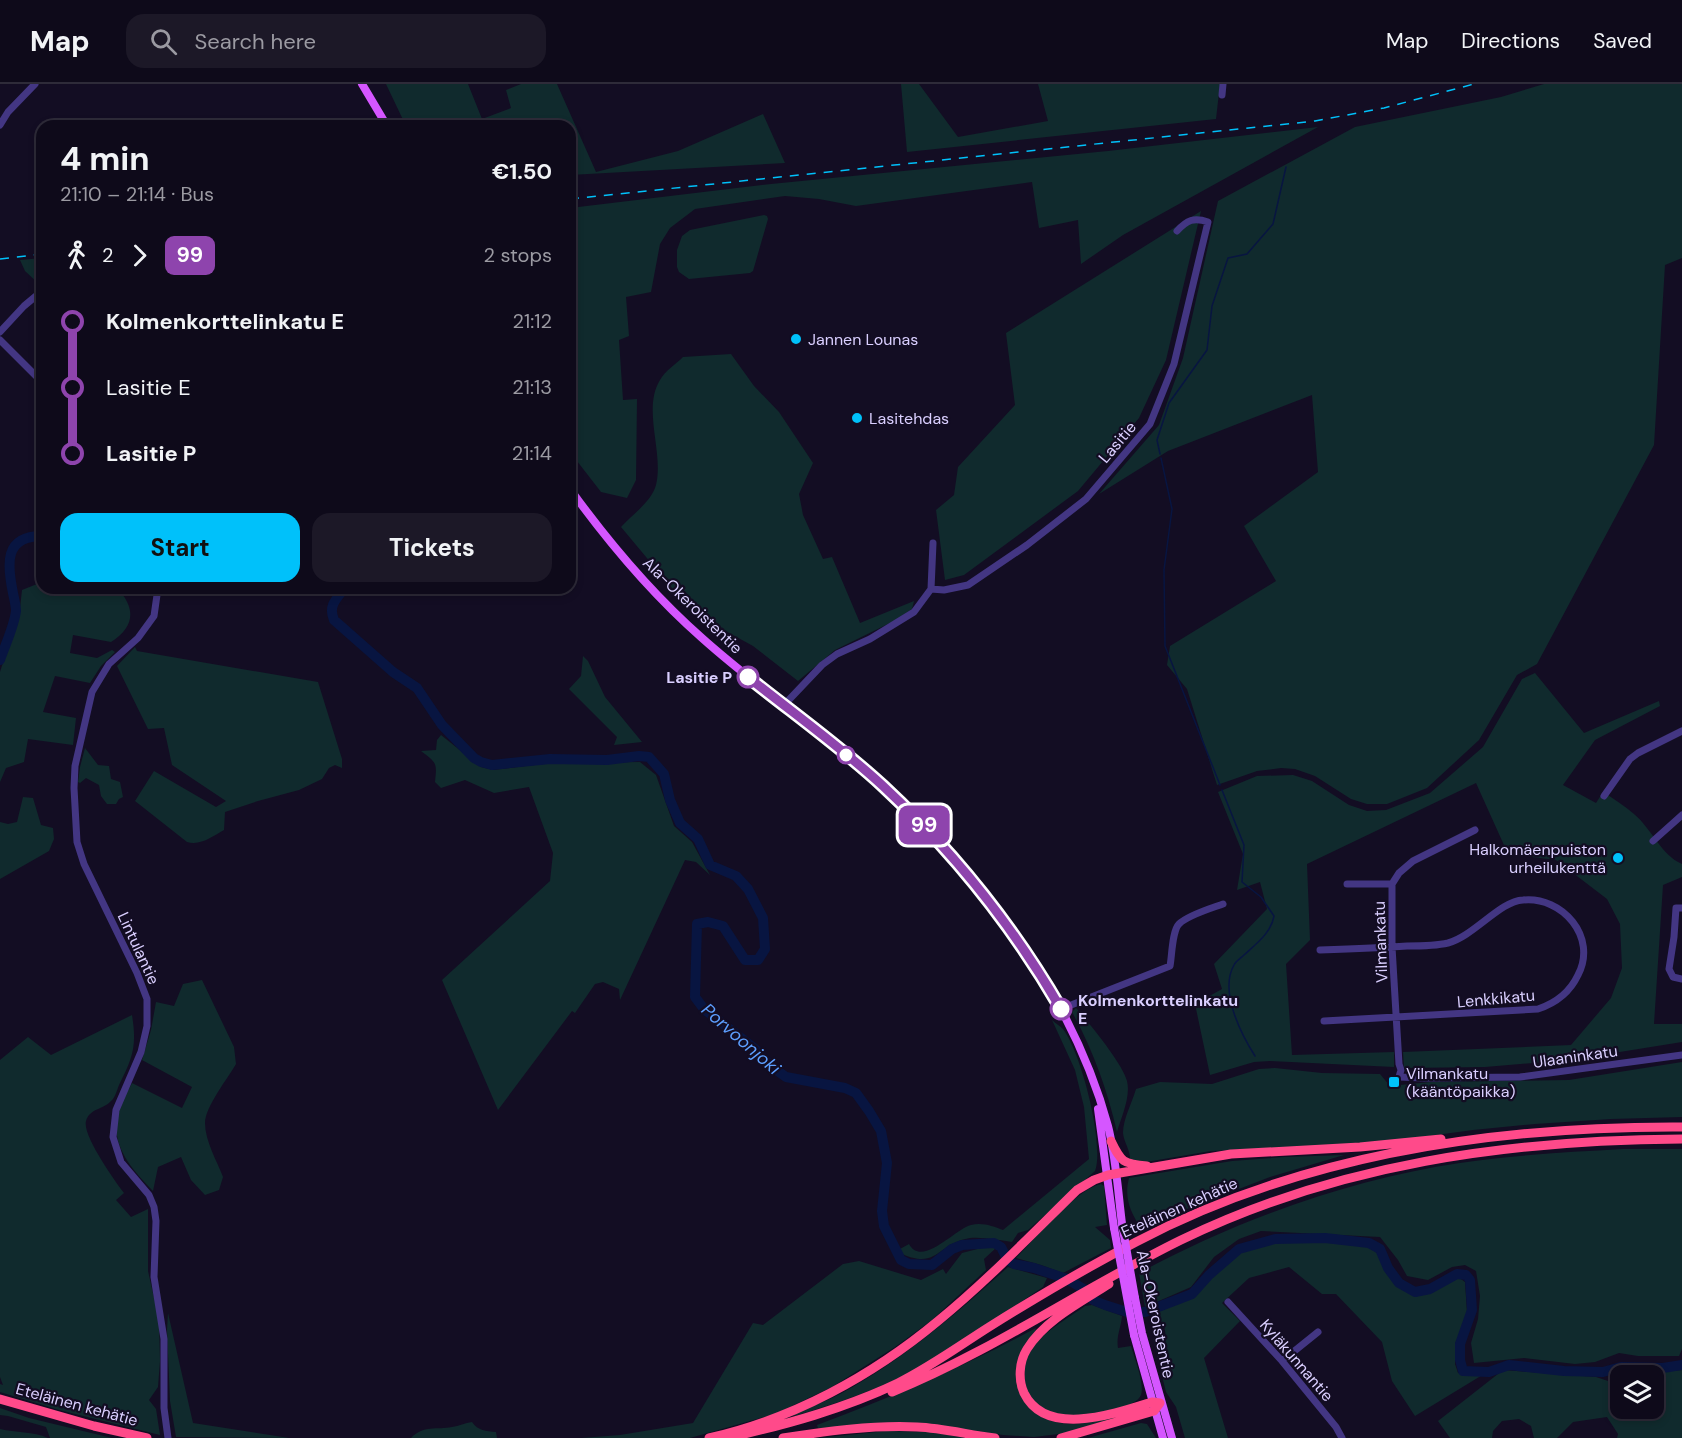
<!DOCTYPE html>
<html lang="en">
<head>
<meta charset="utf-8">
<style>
  :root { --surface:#0e0a1a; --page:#1c1827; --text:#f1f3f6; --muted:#9b9aa2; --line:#2e2b39; --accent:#00c1fa }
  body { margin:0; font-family:"DM Sans",sans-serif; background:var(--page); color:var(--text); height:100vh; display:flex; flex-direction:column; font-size:22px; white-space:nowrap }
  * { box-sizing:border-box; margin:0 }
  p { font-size:20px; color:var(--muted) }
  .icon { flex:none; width:33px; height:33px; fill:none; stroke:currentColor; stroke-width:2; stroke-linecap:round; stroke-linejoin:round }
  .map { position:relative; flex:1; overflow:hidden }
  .sheet { position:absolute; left:36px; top:36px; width:540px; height:474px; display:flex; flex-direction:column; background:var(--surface); border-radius:18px; box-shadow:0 3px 9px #0003,0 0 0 2px var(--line) }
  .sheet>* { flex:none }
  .badge { padding:0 12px; border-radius:9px; font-size:21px; line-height:39px }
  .tools { position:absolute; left:1610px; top:1281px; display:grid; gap:12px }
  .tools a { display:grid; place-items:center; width:54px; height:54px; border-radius:12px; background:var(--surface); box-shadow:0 3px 9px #0003,0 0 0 2px var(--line); font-size:30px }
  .map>.badge { position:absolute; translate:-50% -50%; box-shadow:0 0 0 3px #fff }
  .legs { display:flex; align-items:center; gap:9px; height:66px; padding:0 24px; font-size:20px }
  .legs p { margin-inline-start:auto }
  .summary { display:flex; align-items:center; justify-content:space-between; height:102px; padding:0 24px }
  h1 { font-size:33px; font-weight:700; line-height:45px }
  .button { display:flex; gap:12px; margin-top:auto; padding:12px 24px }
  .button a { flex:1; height:69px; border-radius:18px; background:var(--accent); color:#111; font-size:24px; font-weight:700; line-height:69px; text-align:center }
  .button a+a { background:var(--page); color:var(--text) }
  ul { padding:0 24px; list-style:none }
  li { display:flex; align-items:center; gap:21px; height:66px; font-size:22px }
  li i { display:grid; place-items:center; width:9px; height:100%; margin:0 8px; background:currentColor }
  li i::after { content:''; width:15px; height:15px; margin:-8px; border:4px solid; border-radius:50%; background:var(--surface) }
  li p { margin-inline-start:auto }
  li:first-child i { background:linear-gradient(#0000 50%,currentColor 0) }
  li:last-child i { background:linear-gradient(currentColor 50%,#0000 0) }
  header { display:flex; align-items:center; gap:36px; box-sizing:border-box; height:84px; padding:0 30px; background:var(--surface); border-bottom:2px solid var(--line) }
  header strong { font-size:28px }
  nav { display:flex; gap:33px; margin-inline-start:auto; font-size:21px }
  .search { width:420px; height:54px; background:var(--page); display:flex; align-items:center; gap:15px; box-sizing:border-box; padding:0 21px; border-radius:18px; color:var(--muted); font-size:22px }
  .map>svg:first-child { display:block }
  .green { fill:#102a2d }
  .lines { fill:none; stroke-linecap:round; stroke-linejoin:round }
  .stream { stroke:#081541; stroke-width:1.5 }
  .river { stroke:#081541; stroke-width:10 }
  .minor { stroke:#433683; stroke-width:7 }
  .major { stroke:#d556ff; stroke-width:8 }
  .highway { stroke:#ff4a8a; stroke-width:9 }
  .rail { stroke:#00c1fa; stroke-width:1.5; stroke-dasharray:9 8; stroke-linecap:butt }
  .major-bridge { stroke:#d556ff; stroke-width:8 }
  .line-1-casing { stroke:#fff; stroke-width:14 }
  .line-1 { stroke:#8e44ad; stroke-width:9 }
  .poi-dot { fill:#00c1fa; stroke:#130d23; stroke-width:2 }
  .stop-1-dot { fill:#fff; stroke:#8e44ad; stroke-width:3 }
  .labels { text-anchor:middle; stroke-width:4.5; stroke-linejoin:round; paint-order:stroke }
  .poi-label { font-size:16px; fill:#dacfff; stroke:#130d23; text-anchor:start }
  .street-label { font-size:16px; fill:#dacfff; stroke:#130d23 }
  .stop-label { font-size:16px; font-weight:bold; fill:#dacfff; stroke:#130d23; text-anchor:end }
  .water-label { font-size:18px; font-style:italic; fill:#5d9fff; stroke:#130d23 }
</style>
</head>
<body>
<header>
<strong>Map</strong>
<div class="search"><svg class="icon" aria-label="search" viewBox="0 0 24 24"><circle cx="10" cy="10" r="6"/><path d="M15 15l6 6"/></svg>Search here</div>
<nav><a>Map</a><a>Directions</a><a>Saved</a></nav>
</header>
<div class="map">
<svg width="1682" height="1354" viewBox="0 0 1682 1354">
  <rect width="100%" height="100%" fill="#130d23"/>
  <!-- green -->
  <path class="green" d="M386 0H468L482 35 511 24 506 6 521 0H557L596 88 678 67 763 30 785 79 570 91V42H406Z
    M901 0H919L958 53 1048 37 1038 0H1220L1216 35 907 68Z
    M1544 0H1682V174L1665 181 1654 361 1537 580 1517 591 1479 656 1427 704 1387 720H1367L1351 715 1315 692 1295 685 1281 684 1257 687 1217 701 1187 605 1167 581 1170 562 1276 497 1244 442 1318 388 1312 311 1168 367 1099 410 1159 341 1183 274 1218 117 1355 43 1501 13Z
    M1318 43 1123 151 1081 180 1078 136 1039 144 1032 98 856 122 819 115 785 112 695 125 670 144 660 160 651 208 626 213 629 252 619 256 623 316 637 315 636 396 627 414 601 408 570 368V124L771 100 1108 67Z
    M1201 127 1166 276 1139 334 1078 407 964 491 945 496 936 426 954 411 958 383 1015 321 1006 249Z
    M764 131 767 132 768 135 753 187 750 189 689 195 679 188 677 183V166L682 152 690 146Z
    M42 174V200L40 201 25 187 20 176Z
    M731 270 754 302 779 328 813 379 799 410 803 431 823 475 832 473 860 539 914 517 912 525 894 537 835 566 798 597 753 562 702 534 677 510 621 443C632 431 652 417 656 401 664 369 642 325 660 296 665 287 676 280 683 273Z
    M42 498V504H117C137 525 134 543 111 558L73 551 70 569 97 574 112 566 115 568 101 582 90 599 55 592 43 628 76 634 73 661 28 655 24 678 6 684 0 698V588L20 524 22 506Z
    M242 504H290L283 509 243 508Z
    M135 563 137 567 318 598 342 675V684L335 681 329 684 322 695 299 706 258 717 225 728 224 746C213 752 201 762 187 758L135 717 154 687 216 723 226 717 172 681 164 644 148 645 117 582Z
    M583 572 588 577 605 613 642 658 614 661 617 653 569 605 581 592Z
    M1535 589 1584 649 1659 617 1660 622 1595 656 1563 701 1596 719 1603 708C1614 715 1625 722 1634 730 1652 745 1661 771 1682 780V793L1663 801 1654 940H1682V958L1570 976 1485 983 1404 984 1403 968 1571 961 1611 914 1622 884 1620 840 1607 815 1556 776 1508 770 1476 699 1307 780 1310 856 1286 880 1292 971 1394 968V983L1270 977 1254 978 1210 991 1195 920 1222 905 1214 880 1267 825 1260 798 1237 806 1243 770 1218 708 1257 692 1293 691 1312 697 1349 721 1367 727 1386 726 1430 709 1483 663 1522 595Z
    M441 651 481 683 493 686 551 679 640 678 656 691 674 742 692 758 710 791 696 778 685 776 620 916 619 905 603 898 595 900 575 929 572 927 498 1026 442 896 550 797 553 769 529 703 494 709 465 696 441 704 435 698C437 679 437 679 421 667L436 666 437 656Z
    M85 664 98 681 109 682 111 695 120 698 123 713 119 715 116 720H107L101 712 99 701 86 694 80 699 78 698 80 683Z
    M23 713 33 714 41 741 53 744 54 755 49 767 0 795V738L8 740 17 738Z
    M202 896 234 963 236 980C228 994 205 1023 205 1039 205 1057 217 1077 223 1093L219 1106 205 1111 191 1096 181 1073 158 1083 153 1107C131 1084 108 1060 119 1024 122 1016 128 1007 132 999L182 1024 192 1003 142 976 151 946 156 918 174 922 183 900Z
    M1076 924C1089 939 1123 980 1127 997 1131 1013 1121 1034 1117 1048 1107 1005 1093 966 1072 928Z
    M132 931C137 962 133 973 119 1001 117 1006 115 1014 111 1017 103 1026 90 1024 86 1037 82 1051 115 1097 124 1109L116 1116 131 1133 148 1125V1187L159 1236 160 1277 158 1303 149 1316 156 1325 160 1351 59 1326 0 1308V1300L3 1301 0 1293V976L28 953 51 971Z
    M1052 936C1055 939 1060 942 1063 945 1081 968 1105 1060 1095 1087L1028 1146 1018 1149 1012 1158C998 1156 984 1153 970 1154 937 1159 938 1186 902 1170L900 1165 909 1160C922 1184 955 1145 971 1141 982 1138 993 1142 1003 1146L1089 1075 1084 1023 1075 986Z
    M1682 978V1033L1611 1035 1535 1040 1473 1046 1377 1059 1211 1067 1146 1078 1130 1077C1131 1067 1124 1059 1123 1049 1123 1035 1132 1019 1136 1005L1160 998 1212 1000 1259 985 1275 984 1322 989 1380 990 1390 1002 1430 998 1569 996Z
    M1623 1065H1682V1265L1679 1272H1638L1619 1269 1595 1278 1575 1280 1524 1274 1474 1279 1471 1259 1478 1235 1480 1212 1476 1187 1465 1181 1452 1183 1428 1196 1407 1192 1398 1176 1380 1153 1261 1147 1239 1155 1214 1173 1191 1203 1145 1223 1139 1189C1236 1136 1351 1095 1460 1079 1514 1071 1569 1068 1623 1065Z
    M1344 1071 1270 1093 1140 1143C1130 1127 1124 1113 1129 1094L1232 1077 1284 1073Z
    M1101 1100 1104 1102 1107 1141 1095 1143 1110 1156 1111 1164 1063 1189 1041 1181 1016 1174C1036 1154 1075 1106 1101 1100Z
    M1325 1157 1368 1163 1377 1169 1385 1186 1397 1200 1412 1211 1432 1208 1458 1193 1465 1198 1467 1228 1464 1240 1455 1260V1280L1458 1289 1464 1290H1484L1415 1332 1392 1297 1382 1258 1336 1210H1322L1289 1183 1249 1194 1222 1219 1240 1237 1204 1274 1228 1354H1185L1176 1323 1166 1308 1153 1255 1166 1253 1164 1241 1154 1230 1194 1212 1213 1192 1243 1166 1276 1159Z
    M989 1162 996 1164 984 1175 986 1186 932 1236 895 1263 832 1303 775 1330 690 1354H581L620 1351 693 1339 753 1239 763 1241 843 1180 859 1177 921 1196 943 1185 946 1190 962 1169Z
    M1008 1183 1047 1194 1043 1203C1001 1231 959 1262 915 1286 877 1306 835 1320 794 1332L795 1329C810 1323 827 1317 842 1309 904 1275 956 1230 1008 1183Z
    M1092 1221 1122 1232C1121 1244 1116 1252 1118 1264L1131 1262C1134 1273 1145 1300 1141 1311 1137 1320 1122 1323 1113 1325 1103 1328 1093 1332 1082 1334 1058 1338 1026 1322 1025 1295 1024 1286 1024 1277 1029 1268 1038 1251 1070 1233 1085 1222Z
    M168 1229 193 1339 289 1354 176 1353 170 1317 167 1246Z
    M1036 1244 1018 1304C1043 1354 1084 1341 1131 1328V1331L1067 1349 1034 1353 1003 1351 937 1341 818 1344 817 1341C892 1313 965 1282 1036 1244Z
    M1503 1286 1596 1293 1620 1301V1324H1653V1292L1634 1291 1635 1290 1682 1286V1354H1617L1618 1350 1607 1333 1573 1338 1557 1354H1534L1531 1342 1519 1335 1502 1337 1493 1347 1492 1354H1450L1438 1337Z
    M0 1324 29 1334 112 1354H50L46 1343 8 1332 0 1331Z
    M472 1338C478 1347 486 1347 496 1348L497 1354H411C423 1341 437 1346 452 1343 459 1342 465 1339 472 1338Z
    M1141 1339 1147 1340 1156 1354H1088Z
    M0 1345C16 1349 33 1347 48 1354H0Z
    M886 1347 931 1348 966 1354H819Z"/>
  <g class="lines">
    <!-- stream -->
    <path class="stream" d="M1160 370 1157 356 1169 319 1207 266 1212 222 1228 174 1247 170 1273 140 1286 83
      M1161 374 1172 425 1164 486 1165 562 1220 701
      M1222 706 1244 761 1242 798 1261 813 1274 832C1271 849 1257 859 1244 871 1241 874 1236 877 1234 881 1219 907 1241 950 1255 972"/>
    <!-- river -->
    <path class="river" d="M345 504C336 515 328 522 334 536L393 588 417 604 442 641 474 674 481 678 492 681 550 675 607 676 639 672 649 673 664 690 670 716 680 739 698 755 710 781 736 792 748 805 763 834 765 865 758 876H745L723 842 708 838 697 840 695 913 704 925 755 965 772 983 786 993 845 1004 856 1009 869 1027 881 1047 887 1079 882 1127 884 1142 901 1176 909 1180 932 1181 952 1165 962 1161 994 1159 1001 1163 1007 1175 1014 1180 1034 1184 1067 1195 1087 1207 1093 1216 1105 1221 1127 1228H1145L1192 1210 1209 1191 1239 1165 1275 1155 1325 1154 1369 1159 1380 1165 1388 1184 1399 1199 1415 1208 1430 1205 1457 1190 1466 1191 1470 1196 1472 1226 1460 1260V1276L1463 1287 1489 1288 1509 1281 1564 1287 1603 1288 1621 1283 1663 1284 1682 1281
      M0 576C5 561 14 543 16 527 16 522 14 514 13 509 7 480 4 452 42 452"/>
    <!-- minor -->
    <path class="minor" d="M1222 11 1223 0
      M0 41 8 28 35 0
      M0 248 24 222 42 207
      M0 256 42 298
      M158 504 154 532 138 554 109 580 92 608 75 682 74 704 77 758 84 780 137 889 147 915V942L141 968 116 1026 113 1053 121 1078 149 1111 154 1123 156 1137 154 1193 164 1255V1324L168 1354
      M931 505 944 506 968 501 1027 461 1086 415 1150 340 1174 280 1208 138C1194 133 1187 136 1177 147
      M784 621 822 581 837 570 870 555 914 528 931 505 933 459
      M1604 712 1630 675 1638 669 1682 647
      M1653 757 1682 731
      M1347 800H1392
      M1682 824H1676L1674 853 1669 885 1673 893 1682 895
      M1320 866C1349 865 1378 864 1407 862 1421 862 1435 862 1448 859 1474 852 1500 817 1523 816 1562 812 1598 853 1578 891 1570 908 1556 919 1538 925L1324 937
      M1061 925 1170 882C1172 872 1172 847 1179 840 1188 831 1212 824 1223 820
      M1399 993 1401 986 1399 980 1392 863V800L1399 789 1413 777 1475 746
      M1399 993 1424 994 1520 993 1682 971
      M1228 1218 1282 1277 1336 1343 1342 1354
      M1282 1277 1318 1248"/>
    <!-- major -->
    <path class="major" d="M362 0 387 42
      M570 405C609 459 652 510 702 554 760 606 825 649 882 701 982 793 1072 910 1108 1042 1116 1073 1118 1108 1122 1140
      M1098 1025 1114 1144
      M1135 1214 1142 1249 1172 1354
      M1134 1251 1163 1354"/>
    <!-- highway -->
    <path class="highway" d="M1111 1057C1121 1078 1123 1080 1147 1082
      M1109 1200C1081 1218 1045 1236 1027 1265 1019 1278 1018 1296 1024 1309 1046 1354 1114 1330 1152 1318L1160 1319
      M892 1308C993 1267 1083 1204 1181 1156 1337 1080 1509 1056 1682 1055
      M0 1315 94 1342 147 1354
      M709 1354C793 1335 872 1292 938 1237 987 1197 1032 1150 1077 1106L1094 1096 1108 1091 1231 1070 1360 1063 1441 1055
      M727 1354C785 1341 844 1325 898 1299 930 1283 959 1262 989 1243 1037 1213 1086 1184 1136 1158 1303 1070 1495 1042 1682 1043
      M783 1354C827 1347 872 1341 917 1343 943 1344 969 1351 995 1354
      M1061 1354 1154 1327 1160 1319"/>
    <!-- rail -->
    <path class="rail" d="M570 115 1315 37 1384 24 1474 0
      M0 175 42 170"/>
    <!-- major-bridge -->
    <path class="major-bridge" d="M1122 1140 1135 1214
      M1114 1144 1134 1251"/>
  </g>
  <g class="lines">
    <!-- line-1 casing -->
    <g class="line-1-casing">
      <path id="line-1" d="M748 593C793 629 841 663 883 702 953 767 1013 842 1061 925"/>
    </g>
    <!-- line-1 -->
    <use href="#line-1" class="line-1"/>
  </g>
  <!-- markers -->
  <g class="poi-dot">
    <circle cx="796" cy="255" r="6"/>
    <circle cx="857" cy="334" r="6"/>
    <circle cx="1618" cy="774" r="6"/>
    <rect x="1388" y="992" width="12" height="12" rx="3"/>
  </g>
  <g class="stop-1-dot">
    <circle cx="748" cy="593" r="10"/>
    <circle cx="846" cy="671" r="8"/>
    <circle cx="1061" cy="925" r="10"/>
  </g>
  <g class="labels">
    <!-- poi labels -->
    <g class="poi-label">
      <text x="808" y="261">Jannen Lounas</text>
      <text x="869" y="340">Lasitehdas</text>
      <text x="1606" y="771" text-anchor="end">Halkomäenpuiston<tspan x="1606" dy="18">urheilukenttä</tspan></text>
      <text x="1406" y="995">Vilmankatu<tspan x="1406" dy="18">(kääntöpaikka)</tspan></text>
    </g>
    <!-- street labels -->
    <g class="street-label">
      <text transform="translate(1117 358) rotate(-50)" y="6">Lasitie</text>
      <text transform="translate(693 521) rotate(44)" y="6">Ala-Okeroistentie</text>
      <text transform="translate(1380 858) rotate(-92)" y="6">Vilmankatu</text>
      <text transform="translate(139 864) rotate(65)" y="6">Lintulantie</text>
      <text transform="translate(1496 914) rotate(-5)" y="6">Lenkkikatu</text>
      <text transform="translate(1575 972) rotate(-8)" y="6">Ulaaninkatu</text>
      <text transform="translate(1179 1123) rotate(-24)" y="6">Eteläinen kehätie</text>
      <text transform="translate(1156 1230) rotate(78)" y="6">Ala-Okeroistentie</text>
      <text transform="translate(1297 1276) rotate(49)" y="6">Kyläkunnantie</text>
      <text transform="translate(77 1320) rotate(15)" y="6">Eteläinen kehätie</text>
    </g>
    <!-- stop labels -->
    <g class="stop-label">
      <text x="732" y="599">Lasitie P</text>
      <text x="1078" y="922" text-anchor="start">Kolmenkorttelinkatu<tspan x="1078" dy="18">E</tspan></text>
    </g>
    <!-- water labels -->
    <g class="water-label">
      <text transform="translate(741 955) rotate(41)" y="6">Porvoonjoki</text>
    </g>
  </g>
</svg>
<div class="tools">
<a><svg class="icon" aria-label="layers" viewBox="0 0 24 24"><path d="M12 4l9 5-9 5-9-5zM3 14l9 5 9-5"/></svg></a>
</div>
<b class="badge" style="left:924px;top:741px;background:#8e44ad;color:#fff">99</b>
<section class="sheet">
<div class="summary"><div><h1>4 min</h1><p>21:10 – 21:14 · Bus</p></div><b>€1.50</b></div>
<div class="legs"><svg class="icon" aria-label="walk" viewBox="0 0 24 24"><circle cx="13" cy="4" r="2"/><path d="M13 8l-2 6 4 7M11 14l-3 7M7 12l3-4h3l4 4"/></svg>2<svg class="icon" aria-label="forward" viewBox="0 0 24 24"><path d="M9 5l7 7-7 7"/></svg><b class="badge" style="background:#8e44ad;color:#fff">99</b><p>2 stops</p></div>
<ul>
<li><i style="color:#8e44ad"></i><b>Kolmenkorttelinkatu E</b><p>21:12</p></li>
<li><i style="color:#8e44ad"></i><span>Lasitie E</span><p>21:13</p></li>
<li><i style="color:#8e44ad"></i><b>Lasitie P</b><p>21:14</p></li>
</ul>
<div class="button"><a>Start</a><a>Tickets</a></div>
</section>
</div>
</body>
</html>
